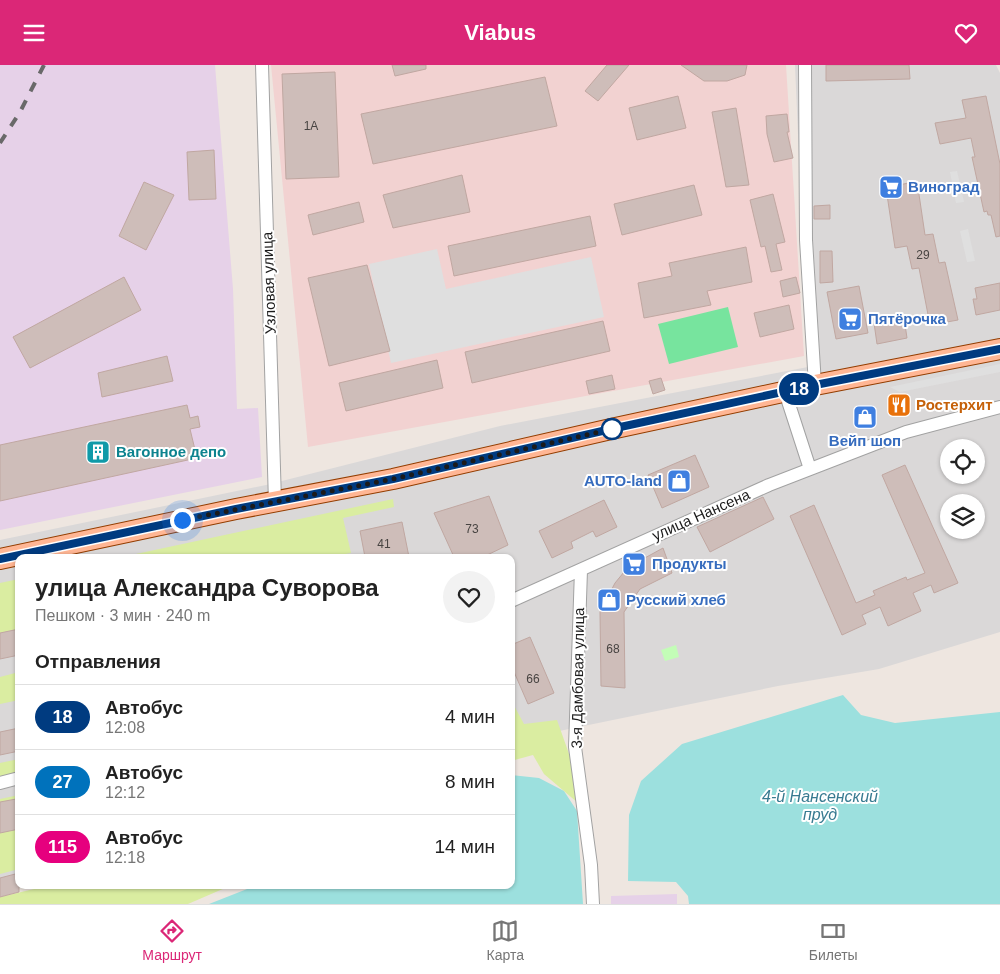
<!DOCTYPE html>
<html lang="ru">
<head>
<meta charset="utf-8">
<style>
  :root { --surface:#fff; --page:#f2f2f2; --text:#222; --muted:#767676; --line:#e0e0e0; --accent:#db2777 }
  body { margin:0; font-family:Helvetica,sans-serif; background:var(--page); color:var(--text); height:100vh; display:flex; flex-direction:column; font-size:19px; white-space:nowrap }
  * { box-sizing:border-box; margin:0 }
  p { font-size:16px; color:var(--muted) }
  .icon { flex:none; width:28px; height:28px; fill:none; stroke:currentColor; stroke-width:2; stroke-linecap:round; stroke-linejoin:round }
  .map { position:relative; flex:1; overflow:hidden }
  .sheet { position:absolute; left:15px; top:489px; width:500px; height:335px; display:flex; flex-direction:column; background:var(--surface); border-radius:10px; box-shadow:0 1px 4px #0004 }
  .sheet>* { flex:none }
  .badge { padding:0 10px; border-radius:16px; font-size:18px; line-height:32px }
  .buttons { position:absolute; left:940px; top:374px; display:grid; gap:10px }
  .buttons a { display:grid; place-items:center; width:45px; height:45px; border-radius:50%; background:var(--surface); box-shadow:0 1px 4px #0004; font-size:25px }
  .you { position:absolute; width:25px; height:25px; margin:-12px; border:4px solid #fff; border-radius:50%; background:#1a73e8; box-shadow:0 0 0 8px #1a73e833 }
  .map>.badge { position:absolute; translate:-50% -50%; box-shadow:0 0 0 2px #fff }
  h2 { padding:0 20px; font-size:19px; line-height:45px }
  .round { display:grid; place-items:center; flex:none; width:52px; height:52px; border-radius:26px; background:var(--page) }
  .summary { display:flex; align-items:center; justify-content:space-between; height:85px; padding:0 20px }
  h1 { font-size:24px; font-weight:700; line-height:38px }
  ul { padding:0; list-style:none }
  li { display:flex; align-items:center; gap:15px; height:65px; padding:0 20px; border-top:1px solid var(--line) }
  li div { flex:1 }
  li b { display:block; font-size:19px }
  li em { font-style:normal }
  li .badge { min-width:55px; font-weight:700; text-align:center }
  header { display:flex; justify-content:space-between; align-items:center; height:65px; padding:0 20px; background:var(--accent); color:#fff; font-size:22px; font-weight:700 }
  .menu { display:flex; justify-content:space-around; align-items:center; height:70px; border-top:1px solid var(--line); background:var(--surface); font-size:14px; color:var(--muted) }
  .menu a { display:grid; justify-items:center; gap:2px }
  .menu .current { color:var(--accent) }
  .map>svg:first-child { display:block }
  .residential { fill:#dad8d8; fill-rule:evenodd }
  .industrial { fill:#e6d1e8 }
  .military { fill:#f2d2d1 }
  .grass { fill:#daeda1 }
  .park { fill:#c3fdb7 }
  .pitch { fill:#77e49e }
  .parking { fill:#dfdfdf }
  .water { fill:#9ce0de }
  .building { fill:#cebdb9; stroke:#c0a7a1 }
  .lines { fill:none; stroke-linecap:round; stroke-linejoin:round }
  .street-casing { stroke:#a2a2a2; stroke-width:14 }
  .primary-casing { stroke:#933d00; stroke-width:22 }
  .street { stroke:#fff; stroke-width:12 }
  .primary { stroke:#ffb694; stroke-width:20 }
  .rail { stroke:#696969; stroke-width:4; stroke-dasharray:10 10; stroke-linecap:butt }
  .line-casing { stroke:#fff; stroke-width:11 }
  .line { stroke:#003b80; stroke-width:8 }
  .walk { stroke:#1b1b1b; stroke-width:5; stroke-dasharray:0 9 }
  .stop-dot { fill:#fff; stroke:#003b80; stroke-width:2.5 }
  .labels { text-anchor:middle; stroke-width:4; stroke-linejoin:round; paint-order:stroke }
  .number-label { font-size:12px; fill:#484442 }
  .shop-label { font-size:15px; font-weight:bold; fill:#366cbe; stroke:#fff; text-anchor:start }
  .street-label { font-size:15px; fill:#1b1b1b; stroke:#fff }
  .food-label { font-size:15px; font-weight:bold; fill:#c56008; stroke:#fff; text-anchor:start }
  .culture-label { font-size:15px; font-weight:bold; fill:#0d838f; stroke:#fff; text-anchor:start }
  .water-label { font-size:16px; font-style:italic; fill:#387b91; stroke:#fff }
</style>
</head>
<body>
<header><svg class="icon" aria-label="menu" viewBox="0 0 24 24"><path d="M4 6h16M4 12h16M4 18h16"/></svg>Viabus<svg class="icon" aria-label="heart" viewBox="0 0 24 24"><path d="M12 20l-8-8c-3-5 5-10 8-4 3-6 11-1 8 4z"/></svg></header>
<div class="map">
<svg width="1000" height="839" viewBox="0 0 1000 839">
  <rect width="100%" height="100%" fill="#eee6e0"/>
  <!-- residential -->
  <path class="residential" d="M795 0H996L1000 8V567L879 604 778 621 530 672 511 644V492H19V815L0 820V475L266 420 500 361 808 302ZM949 382H976V410H949ZM949 438H976V465H949Z"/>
  <!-- industrial -->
  <path class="industrial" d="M0 0H215L233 224 237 344 258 343 262 412 0 465Z
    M677 829V839H611V831Z"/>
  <!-- military -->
  <path class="military" d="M271 0H786L804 291 308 382Z"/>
  <!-- grass -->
  <path class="grass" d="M393 434 394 442 343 453 351 488 330 492H122Z
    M19 514V564L0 568V518Z
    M19 607V635L0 639V612Z
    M511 635 524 659 557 655 579 717 585 744 544 709 533 690 511 696Z
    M19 694V709L0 714V698Z
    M19 730V804L0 809V734Z
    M51 820H232L188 839H0V832Z"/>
  <!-- park -->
  <path class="park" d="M676 580 679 592 665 596 661 585Z"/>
  <!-- pitch -->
  <path class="pitch" d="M728 242 738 282 669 299 658 259Z"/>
  <!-- parking -->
  <path class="parking" d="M957 106 964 137 956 138 950 107Z
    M968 164 975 196 967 197 960 166Z
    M437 184 446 224 591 192 604 252 391 298 369 199Z
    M1000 299V307L900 327 890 322Z"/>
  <!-- water -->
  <path class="water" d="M843 630 861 650 895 658 1000 647V839H689L688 831 676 817 628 816 629 750 641 716 682 679Z
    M511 710 539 713 564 726 577 746 583 839H209L257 820H511Z"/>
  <!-- building -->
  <path class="building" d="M392 0H426V4L395 11Z
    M607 0H629L598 36 585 26Z
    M681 0H747L745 10 727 16H704Z
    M826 0H909L910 14 826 16Z
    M335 7 339 112 286 114 282 9Z
    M545 12 557 61 373 99 361 49Z
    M678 31 686 63 637 75 629 43Z
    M986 31 1000 99V171L996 172 991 150H988L987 146 984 147 972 92H975L971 73 940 79 935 58 966 53 962 35Z
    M736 43 749 120 726 122 712 47Z
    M787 49 789 67H787L793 93 774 97 767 69 766 51Z
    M214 85 216 134 189 135 187 87Z
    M462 110 470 147 393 163 383 130Z
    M917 116 925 170 933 169 939 198 945 197 958 255 930 260 919 203 912 204 907 181 895 183 886 123Z
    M144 117 174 130 146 185 119 171Z
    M694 120 702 150 622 170 614 139Z
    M773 129 785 177 776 179 782 205 771 207 765 181 761 182 750 135Z
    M359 137 364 157 313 170 308 150Z
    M830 140V154H814V141Z
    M590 151 596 181 454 211 448 181Z
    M746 182 752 217 707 226 711 240 644 253 638 218 672 211 669 198Z
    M820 186H832L833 217 820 218Z
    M367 200 390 286 329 301 308 213Z
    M124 212 141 245 30 303 13 272Z
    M796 212 800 228 783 232 780 216Z
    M1000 218V245L976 250 973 234H977L975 223Z
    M859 221 868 268 836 274 827 227Z
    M789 240 794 264 760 272 754 248Z
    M904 253 907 273 877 279 874 258Z
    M603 256 610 286 472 318 465 287Z
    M167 291 173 316 102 332 98 308Z
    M437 295 443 323 346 346 339 318Z
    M612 310 615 324 589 329 586 316Z
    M661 313 665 325 653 329 649 316Z
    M187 340 190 353 198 351 200 362 190 364 197 393 0 436V380Z
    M695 390 709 422 662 443 648 410Z
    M905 400 958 518 934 528 931 520 913 528 921 546 888 561 880 542 862 550 866 559 842 570 790 451 814 440 856 538 875 530 873 526 906 512 907 515 925 508 882 410Z
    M489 431 508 480 483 492H454L434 448Z
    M763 432 774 454 710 487 697 462Z
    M604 435 617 462 596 472 593 466 571 477 573 483 552 493 539 466Z
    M402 457 409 492H365L360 466Z
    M663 483 672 508 640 524 624 547 625 623 601 621 600 547 615 518 624 507 632 500Z
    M19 564V590L0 594V568Z
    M530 572 554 628 528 639 511 600V580Z
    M19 663V686L0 690V667Z
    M16 734 19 749V764L0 768V737Z
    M19 808V827L0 832V813Z"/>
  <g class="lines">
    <!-- street casing -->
    <g class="street-casing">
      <path id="street" d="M262 0 275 437
        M805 0 806 175 815 320
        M785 327 810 404
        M581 505 575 682 591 800 593 839
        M511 536 769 420 906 367 1000 342
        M0 718 19 713"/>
    </g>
    <!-- primary casing -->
    <g class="primary-casing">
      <path id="primary" d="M0 494 236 444 393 414 611 364 815 320 1000 284"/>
    </g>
    <!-- street -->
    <use href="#street" class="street"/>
    <!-- primary -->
    <use href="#primary" class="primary"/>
    <!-- rail -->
    <path class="rail" d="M0 78 20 47 44 0"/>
  </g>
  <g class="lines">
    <!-- line casing -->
    <g class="line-casing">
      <path id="line" d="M0 494 236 444 393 414 611 364 815 320 1000 284"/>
    </g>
    <!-- line -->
    <use href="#line" class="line"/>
    <!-- walk -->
    <path class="walk" d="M182 455 393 414 612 364"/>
  </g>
  <!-- icons -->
  <defs>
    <g id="supermarket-square" transform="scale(1.25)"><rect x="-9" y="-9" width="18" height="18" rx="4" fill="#3f7fe0" stroke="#fff"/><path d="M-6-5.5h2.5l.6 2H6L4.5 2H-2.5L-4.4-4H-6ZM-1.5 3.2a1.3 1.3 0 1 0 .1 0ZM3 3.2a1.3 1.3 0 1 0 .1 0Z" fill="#fff"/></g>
    <g id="restaurant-square" transform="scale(1.25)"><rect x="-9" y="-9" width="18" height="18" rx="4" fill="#e8710a" stroke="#fff"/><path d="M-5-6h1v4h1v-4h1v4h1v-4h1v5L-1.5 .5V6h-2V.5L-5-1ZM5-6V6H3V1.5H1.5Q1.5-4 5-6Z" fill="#fff"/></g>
    <g id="shop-square" transform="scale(1.25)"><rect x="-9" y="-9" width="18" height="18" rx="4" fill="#3f7fe0" stroke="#fff"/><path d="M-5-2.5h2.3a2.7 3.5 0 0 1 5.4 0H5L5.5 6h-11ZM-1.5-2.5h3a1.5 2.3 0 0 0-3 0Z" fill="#fff"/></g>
    <g id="building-square" transform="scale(1.25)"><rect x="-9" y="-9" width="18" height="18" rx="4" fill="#0f9aa8" stroke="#fff"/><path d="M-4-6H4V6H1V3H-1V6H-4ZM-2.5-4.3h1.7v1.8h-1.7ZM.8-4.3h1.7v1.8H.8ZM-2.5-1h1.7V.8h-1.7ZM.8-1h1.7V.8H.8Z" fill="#fff"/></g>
  </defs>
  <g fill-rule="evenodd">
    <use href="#supermarket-square" x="891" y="122"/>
    <use href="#supermarket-square" x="850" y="254"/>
    <use href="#restaurant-square" x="899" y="340"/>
    <use href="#shop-square" x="865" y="352"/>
    <use href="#building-square" x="98" y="387"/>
    <use href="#shop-square" x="679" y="416"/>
    <use href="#supermarket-square" x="634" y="499"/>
    <use href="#shop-square" x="609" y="535"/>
  </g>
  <!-- markers -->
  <circle class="stop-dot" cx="612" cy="364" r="10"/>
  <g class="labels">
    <!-- number labels -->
    <g class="number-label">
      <text x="311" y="65">1А</text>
      <text x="923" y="194">29</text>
      <text x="472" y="468">73</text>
      <text x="384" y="483">41</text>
      <text x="613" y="588">68</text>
      <text x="533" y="618">66</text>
    </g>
    <!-- shop labels -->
    <g class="shop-label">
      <text x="908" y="127">Виноград</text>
      <text x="868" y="259">Пятёрочка</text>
      <text x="865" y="381" text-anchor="middle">Вейп шоп</text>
      <text x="662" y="421" text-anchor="end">AUTO-land</text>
      <text x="652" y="504">Продукты</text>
      <text x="626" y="540">Русский хлеб</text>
    </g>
    <!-- street labels -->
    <g class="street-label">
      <text transform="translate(269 218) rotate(-92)" y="5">Узловая улица</text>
      <text transform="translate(701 450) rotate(-24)" y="5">улица Нансена</text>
      <text transform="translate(578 613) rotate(-89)" y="5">3-я Дамбовая улица</text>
    </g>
    <!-- food labels -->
    <g class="food-label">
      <text x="916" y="345">Ростерхит</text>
    </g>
    <!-- culture labels -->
    <g class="culture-label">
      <text x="116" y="392">Вагонное депо</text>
    </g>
    <!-- water labels -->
    <g class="water-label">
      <text x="820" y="737">4-й Нансенский<tspan x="820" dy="18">пруд</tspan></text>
    </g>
  </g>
</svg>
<div class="buttons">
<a><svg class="icon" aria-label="locate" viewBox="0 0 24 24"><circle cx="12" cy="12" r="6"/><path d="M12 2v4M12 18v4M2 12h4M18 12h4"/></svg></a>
<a><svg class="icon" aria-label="layers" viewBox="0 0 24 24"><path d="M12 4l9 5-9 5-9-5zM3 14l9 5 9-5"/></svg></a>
</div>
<div class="you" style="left:182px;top:455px"></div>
<b class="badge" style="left:799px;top:324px;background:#003b80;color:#fff">18</b>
<section class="sheet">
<div class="summary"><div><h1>улица Александра Суворова</h1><p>Пешком · 3 мин · 240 m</p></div><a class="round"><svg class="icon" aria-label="heart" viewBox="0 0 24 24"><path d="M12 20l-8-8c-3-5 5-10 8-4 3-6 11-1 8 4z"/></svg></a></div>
<h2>Отправления</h2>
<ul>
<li><span class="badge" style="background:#003b80;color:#fff">18</span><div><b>Автобус</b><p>12:08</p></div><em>4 мин</em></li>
<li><span class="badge" style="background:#0072bc;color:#fff">27</span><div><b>Автобус</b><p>12:12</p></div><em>8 мин</em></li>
<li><span class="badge" style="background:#e6007e;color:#fff">115</span><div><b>Автобус</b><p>12:18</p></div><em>14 мин</em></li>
</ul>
</section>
</div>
<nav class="menu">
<a class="current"><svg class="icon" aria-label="directions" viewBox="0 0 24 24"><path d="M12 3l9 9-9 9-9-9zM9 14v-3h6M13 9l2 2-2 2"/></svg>Маршрут</a>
<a><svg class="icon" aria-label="map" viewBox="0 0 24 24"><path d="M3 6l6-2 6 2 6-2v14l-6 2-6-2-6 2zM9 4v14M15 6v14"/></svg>Карта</a>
<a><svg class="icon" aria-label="tickets" viewBox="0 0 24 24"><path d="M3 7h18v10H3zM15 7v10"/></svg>Билеты</a>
</nav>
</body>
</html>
